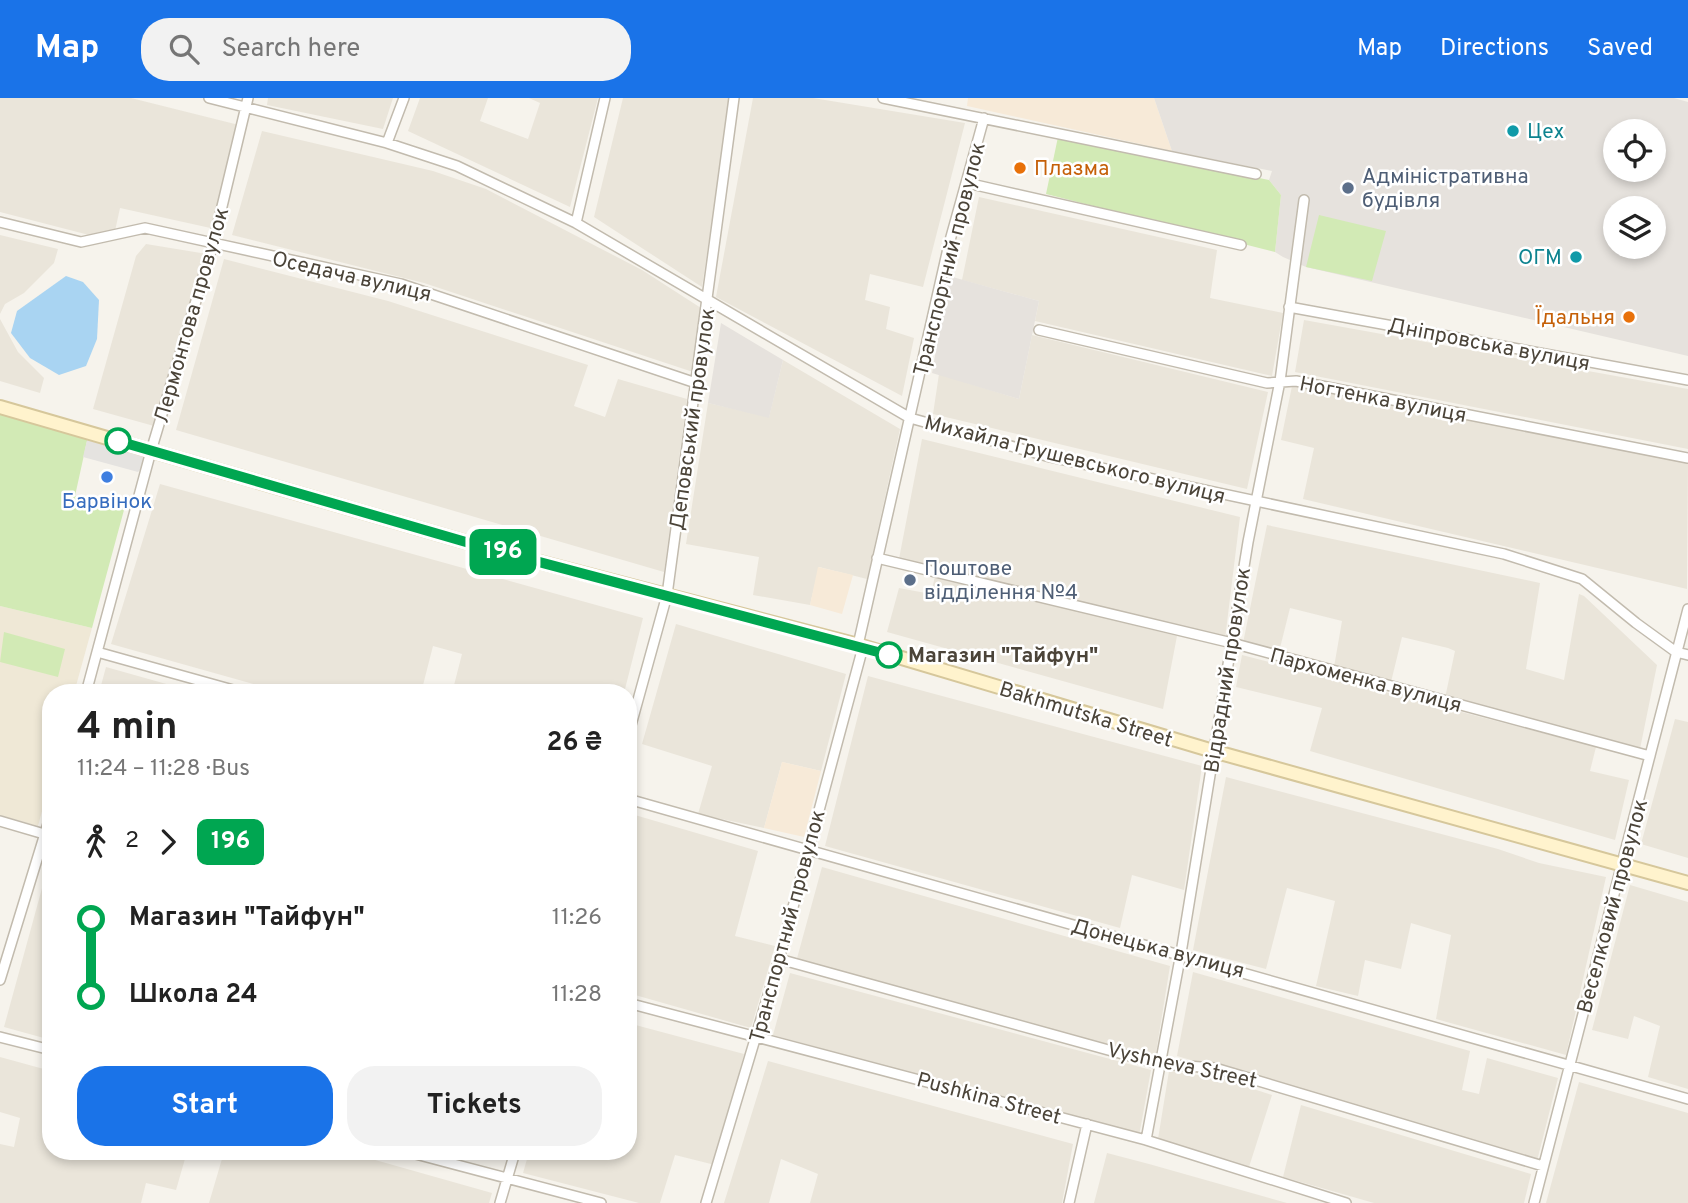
<!DOCTYPE html>
<html lang="en">
<head>
<meta charset="utf-8">
<style>
  :root { --surface:#fff; --page:#f2f2f2; --text:#222; --muted:#767676; --accent:#1a73e8 }
  body { margin:0; font-family:Overpass,sans-serif; background:var(--page); color:var(--text); height:100vh; display:flex; flex-direction:column; font-size:26px; white-space:nowrap }
  * { box-sizing:border-box; margin:0 }
  p { font-size:23px; color:var(--muted) }
  .icon { flex:none; width:38px; height:38px; fill:none; stroke:currentColor; stroke-width:2; stroke-linecap:round; stroke-linejoin:round }
  .map { position:relative; flex:1; overflow:hidden }
  .sheet { position:absolute; left:42px; top:586px; width:595px; height:476px; display:flex; flex-direction:column; background:var(--surface); border-radius:28px; box-shadow:0 4px 10px #0003 }
  .sheet>* { flex:none }
  .badge { padding:0 14px; border-radius:10px; font-size:24px; line-height:46px }
  .buttons { position:absolute; left:1603px; top:21px; display:grid; gap:14px }
  .buttons a { display:grid; place-items:center; width:63px; height:63px; border-radius:50%; background:var(--surface); box-shadow:0 4px 10px #0003; font-size:35px }
  .map>.badge { position:absolute; translate:-50% -50%; box-shadow:0 0 0 4px #fff }
  .legs { display:flex; align-items:center; gap:10px; height:77px; padding:0 35px; font-size:23px }
  .legs p { margin-inline-start:auto }
  .headline { display:flex; align-items:center; justify-content:space-between; height:119px; padding:0 35px }
  h1 { font-size:38px; font-weight:700; line-height:52px }
  .cta { display:flex; gap:14px; margin-top:auto; padding:14px 35px }
  .cta a { flex:1; height:80px; border-radius:28px; background:var(--accent); color:#fff; font-size:28px; font-weight:700; line-height:80px; text-align:center }
  .cta a+a { background:var(--page); color:var(--text) }
  ul { padding:0 35px; list-style:none }
  li { display:flex; align-items:center; gap:24px; height:77px; font-size:26px }
  li i { display:grid; place-items:center; width:10px; height:100%; margin:0 9px; background:currentColor }
  li i::after { content:''; width:18px; height:18px; margin:-9px; border:5px solid; border-radius:50%; background:var(--surface) }
  li p { margin-inline-start:auto }
  li:first-child i { background:linear-gradient(#0000 50%,currentColor 0) }
  li:last-child i { background:linear-gradient(currentColor 50%,#0000 0) }
  header { display:flex; align-items:center; gap:42px; box-sizing:border-box; height:98px; padding:0 35px; background:var(--accent); color:#fff }
  header strong { font-size:33px }
  nav { display:flex; gap:38px; margin-inline-start:auto; font-size:24px }
  .search { width:490px; height:63px; background:var(--page); display:flex; align-items:center; gap:18px; box-sizing:border-box; padding:0 24px; border-radius:28px; color:var(--muted); font-size:26px }
  .map>svg:first-child { display:block }
  .residential { fill:#eae5da }
  .commercial { fill:#f7ead8 }
  .industrial { fill:#e6e2dd; fill-rule:evenodd }
  .education { fill:#efe8d6 }
  .green { fill:#d2eab5 }
  .parking { fill:#e5e3e0 }
  .water { fill:#a9d4f2 }
  .lines { fill:none; stroke-linecap:round; stroke-linejoin:round }
  .street-casing { stroke:#c2bbae; stroke-width:12 }
  .secondary-casing { stroke:#d6c79b; stroke-width:16 }
  .street { stroke:#fff; stroke-width:9 }
  .secondary { stroke:#fff3cd; stroke-width:12 }
  .line-1-casing { stroke:#fff; stroke-width:16 }
  .line-1 { stroke:#00a651; stroke-width:10 }
  .culture-dot { fill:#0f9aa8; stroke:#fff; stroke-width:2.5 }
  .food-dot { fill:#e8710a; stroke:#fff; stroke-width:2.5 }
  .service-dot { fill:#5c6f8a; stroke:#fff; stroke-width:2.5 }
  .stop-1-dot { fill:#fff; stroke:#00a651; stroke-width:3.5 }
  .shop-dot { fill:#3f7fe0; stroke:#fff; stroke-width:2.5 }
  .labels { text-anchor:middle; stroke-width:5; stroke-linejoin:round; paint-order:stroke }
  .culture-label { font-size:21px; fill:#0d838f; stroke:#fff; text-anchor:start }
  .food-label { font-size:21px; fill:#c56008; stroke:#fff; text-anchor:start }
  .service-label { font-size:21px; fill:#4e5e75; stroke:#fff; text-anchor:start }
  .street-label { font-size:21px; fill:#4b4439; stroke:#fff }
  .shop-label { font-size:21px; fill:#366cbe; stroke:#fff }
  .stop-label { font-size:21px; font-weight:bold; fill:#4b4439; stroke:#fff; text-anchor:start }
</style>
</head>
<body>
<header>
<strong>Map</strong>
<div class="search"><svg class="icon" aria-label="search" viewBox="0 0 24 24"><circle cx="10" cy="10" r="6"/><path d="M15 15l6 6"/></svg>Search here</div>
<nav><a>Map</a><a>Directions</a><a>Saved</a></nav>
</header>
<div class="map">
<svg width="1688" height="1105" viewBox="0 0 1688 1105">
  <rect width="100%" height="100%" fill="#f6f3ec"/>
  <!-- residential -->
  <path class="residential" d="M0 0H131L239 27 215 131 120 110 115 133 89 137 0 114Z
    M268 0H393L383 31 267 7Z
    M420 0H488L480 23 528 41 540 5 529 0H598L570 109 408 33Z
    M623 0H730L702 189 594 119Z
    M753 0H813L965 25 923 189 870 176 865 202 890 209 886 231 914 240 902 298 716 199Z
    M262 33 433 73 486 91 642 172 701 210 693 274 424 185 232 137Z
    M979 99 1217 152 1210 200 1283 215 1272 278 1035 223 1039 203 962 182Z
    M0 137 58 151 54 165 24 195 5 206 0 216Z
    M146 146 207 156 154 328 93 311 136 158Z
    M224 161 388 203 588 267 574 308 605 319 618 281 687 301 664 474 176 332Z
    M0 221 18 254 44 280 40 295 0 283Z
    M1304 222 1688 291V351L1295 274Z
    M1032 237 1268 294 1247 391 933 316 939 276 1019 301Z
    M783 262 900 331 867 481 819 469 810 507 753 497 759 459 686 446 708 305 769 319Z
    M1292 288 1688 365 1687 491 1303 401 1314 350 1281 342Z
    M922 341 1240 419 1225 541 899 461Z
    M160 386 643 520 624 595H452L462 556 433 548 421 595H285L111 546Z
    M1267 427 1540 485 1526 571 1564 582 1579 496 1584 498 1657 567 1640 651 1445 600 1455 553 1448 550 1402 539 1391 584 1334 569 1342 523 1290 510 1279 554 1243 545Z
    M935 478 1177 538 1163 611 887 534 899 490 931 496Z
    M676 526 846 576 821 673 782 664 764 730 698 716 712 668 642 646Z
    M1242 557 1596 649 1590 673 1629 682 1615 742 1310 653 1322 610 1236 589Z
    M106 569 177 589 197 595H99Z
    M868 578 1202 668 1184 792 1132 777 1120 830 825 748Z
    M1675 621 1688 624V760L1641 746Z
    M1226 679 1498 751 1539 765 1606 779 1566 957 1436 921 1451 837 1411 825 1401 871 1365 862 1358 898 1316 888 1335 803 1287 790 1266 871 1193 852Z
    M628 715 758 753 735 838 775 848 751 930 628 895Z
    M50 761H51V942L4 929Z
    M822 769 1170 868 1155 961 796 864Z
    M1630 787 1688 804V991L1648 979 1660 928 1634 918 1628 941 1592 932Z
    M1193 874 1470 953 1462 992 1479 996 1487 960 1558 980 1537 1063 1177 958Z
    M790 875 1151 972 1139 1038 773 937Z
    M628 925 744 956 715 1067 675 1057 660 1105H639L523 1075 529 1054H628Z
    M0 959 51 973V1054H187L176 1092 146 1085 141 1105H0V1046L14 1049 20 1020 0 1014Z
    M768 963 1073 1046 1062 1105H810L818 1076 781 1061 769 1105H724Z
    M1169 973 1219 980 1272 997 1249 1069 1158 1041Z
    M1579 984 1688 1015V1105H1546Z
    M1301 1007 1531 1076 1524 1105H1374L1283 1079Z
    M224 1054H347L492 1095 489 1105H209Z
    M1107 1055 1149 1066 1287 1105H1094Z"/>
  <!-- commercial -->
  <path class="commercial" d="M968 0H1154L1172 53 967 8Z
    M818 469 853 477 842 516 810 507Z
    M782 664 821 673 804 739 764 730Z"/>
  <!-- industrial -->
  <path class="industrial" d="M1154 0H1674L1688 4V258L1306 169 1283 159 1275 154 1281 97 1269 82 1272 73 1172 53ZM1615 33H1654V72H1615ZM1615 110H1654V149H1615Z
    M949 178 1039 203 1019 301 932 275Z
    M721 225 783 262 769 320 708 305Z"/>
  <!-- education -->
  <path class="education" d="M0 508 92 530 74 595H51V680L38 728 0 717Z"/>
  <!-- green -->
  <path class="green" d="M1058 39 1269 82 1281 97 1275 154 1046 96Z
    M1319 117 1386 133 1372 183 1306 169Z
    M0 311 89 334 75 398 124 412 92 530 0 508Z
    M4 534 65 551 58 579 0 564Z"/>
  <!-- parking -->
  <path class="parking" d="M89 334 156 354 138 374 83 359Z"/>
  <!-- water -->
  <path class="water" d="M66 178 83 184 99 202 97 241 86 268 59 277 30 260 11 235 17 213Z"/>
  <g class="lines">
    <!-- street casing -->
    <g class="street-casing">
      <path id="street" d="M209 0 387 45 457 68 576 125 910 320 1050 359 1504 456 1582 481 1636 525 1676 554 1688 557
        M883 0 1256 76
        M387 45 404 0
        M967 85 1241 147
        M0 124 81 144 145 130 401 186 696 285
        M576 125 605 0
        M1289 209 1688 282
        M1039 232 1267 285 1296 283 1688 360
        M877 460 1232 545 1650 658
        M858 547 949 146 984 20
        M97 554 244 595
        M86 595 151 353 213 146 248 0
        M628 638 667 497 734 0
        M628 701 1688 1001
        M0 723 51 738
        M779 861 1159 966 1215 970 1543 1068
        M0 882 51 716
        M628 905 1146 1042 1346 1105
        M0 939 51 952
        M1146 1042 1181 855 1248 444 1280 283 1304 102
        M408 1054 601 1105
        M500 1105 515 1054
        M706 1105 779 861 863 549
        M1069 1105 1087 1026
        M1534 1105 1688 511"/>
    </g>
    <!-- secondary casing -->
    <g class="secondary-casing">
      <path id="secondary" d="M0 309 490 451 858 547 1213 653 1688 785"/>
    </g>
    <!-- street -->
    <use href="#street" class="street"/>
    <!-- secondary -->
    <use href="#secondary" class="secondary"/>
  </g>
  <g class="lines">
    <!-- line-1 casing -->
    <g class="line-1-casing">
      <path id="line-1" d="M118 343 490 451 889 557"/>
    </g>
    <!-- line-1 -->
    <use href="#line-1" class="line-1"/>
  </g>
  <!-- markers -->
  <g class="culture-dot">
    <circle cx="1513" cy="33" r="7"/>
    <circle cx="1576" cy="159" r="7"/>
  </g>
  <g class="food-dot">
    <circle cx="1020" cy="70" r="7"/>
    <circle cx="1629" cy="219" r="7"/>
  </g>
  <g class="service-dot">
    <circle cx="1348" cy="90" r="7"/>
    <circle cx="910" cy="482" r="7"/>
  </g>
  <g class="stop-1-dot">
    <circle cx="118" cy="343" r="12"/>
    <circle cx="889" cy="557" r="12"/>
  </g>
  <circle class="shop-dot" cx="107" cy="379" r="7"/>
  <g class="labels">
    <!-- culture labels -->
    <g class="culture-label">
      <text x="1527" y="40">Цех</text>
      <text x="1562" y="166" text-anchor="end">ОГМ</text>
    </g>
    <!-- food labels -->
    <g class="food-label">
      <text x="1034" y="77">Плазма</text>
      <text x="1615" y="226" text-anchor="end">Їдальня</text>
    </g>
    <!-- service labels -->
    <g class="service-label">
      <text x="1362" y="85">Адміністративна<tspan x="1362" dy="24">будівля</tspan></text>
      <text x="924" y="477">Поштове<tspan x="924" dy="24">відділення №4</tspan></text>
    </g>
    <!-- street labels -->
    <g class="street-label">
      <text transform="translate(949 161) rotate(-76)" y="7">Транспортний провулок</text>
      <text transform="translate(352 178) rotate(13)" y="7">Оседача вулиця</text>
      <text transform="translate(191 217) rotate(-74)" y="7">Лермонтова провулок</text>
      <text transform="translate(1489 246) rotate(11)" y="7">Дніпровська вулиця</text>
      <text transform="translate(1383 301) rotate(11)" y="7">Ногтенка вулиця</text>
      <text transform="translate(692 321) rotate(-82)" y="7">Деповський провулок</text>
      <text transform="translate(1075 361) rotate(14)" y="7">Михайла Грушевського вулиця</text>
      <text transform="translate(1227 572) rotate(-81)" y="7">Відрадний провулок</text>
      <text transform="translate(1366 582) rotate(15)" y="7">Пархоменка вулиця</text>
      <text transform="translate(1086 616) rotate(17)" y="7">Bakhmutska Street</text>
      <text transform="translate(1612 808) rotate(-75)" y="7">Веселковий провулок</text>
      <text transform="translate(787 828) rotate(-75)" y="7">Транспортний провулок</text>
      <text transform="translate(1158 850) rotate(15)" y="7">Донецька вулиця</text>
      <text transform="translate(1182 967) rotate(12)" y="7">Vyshneva Street</text>
      <text transform="translate(989 1000) rotate(15)" y="7">Pushkina Street</text>
    </g>
    <!-- shop labels -->
    <g class="shop-label">
      <text x="107" y="410">Барвінок</text>
    </g>
    <!-- stop labels -->
    <g class="stop-label">
      <text x="908" y="564">Магазин "Тайфун"</text>
    </g>
  </g>
</svg>
<div class="buttons">
<a><svg class="icon" aria-label="locate" viewBox="0 0 24 24"><circle cx="12" cy="12" r="6"/><path d="M12 2v4M12 18v4M2 12h4M18 12h4"/></svg></a>
<a><svg class="icon" aria-label="layers" viewBox="0 0 24 24"><path d="M12 4l9 5-9 5-9-5zM3 14l9 5 9-5"/></svg></a>
</div>
<b class="badge" style="left:503px;top:454px;background:#00a651;color:#fff">196</b>
<section class="sheet">
<div class="headline"><div><h1>4 min</h1><p>11:24 – 11:28 · Bus</p></div><b>26 ₴</b></div>
<div class="legs"><svg class="icon" aria-label="walk" viewBox="0 0 24 24"><circle cx="13" cy="4" r="2"/><path d="M13 8l-2 6 4 7M11 14l-3 7M7 12l3-4h3l4 4"/></svg>2<svg class="icon" aria-label="forward" viewBox="0 0 24 24"><path d="M9 5l7 7-7 7"/></svg><b class="badge" style="background:#00a651;color:#fff">196</b></div>
<ul>
<li><i style="color:#00a651"></i><b>Магазин &quot;Тайфун&quot;</b><p>11:26</p></li>
<li><i style="color:#00a651"></i><b>Школа 24</b><p>11:28</p></li>
</ul>
<div class="cta"><a>Start</a><a>Tickets</a></div>
</section>
</div>
</body>
</html>
